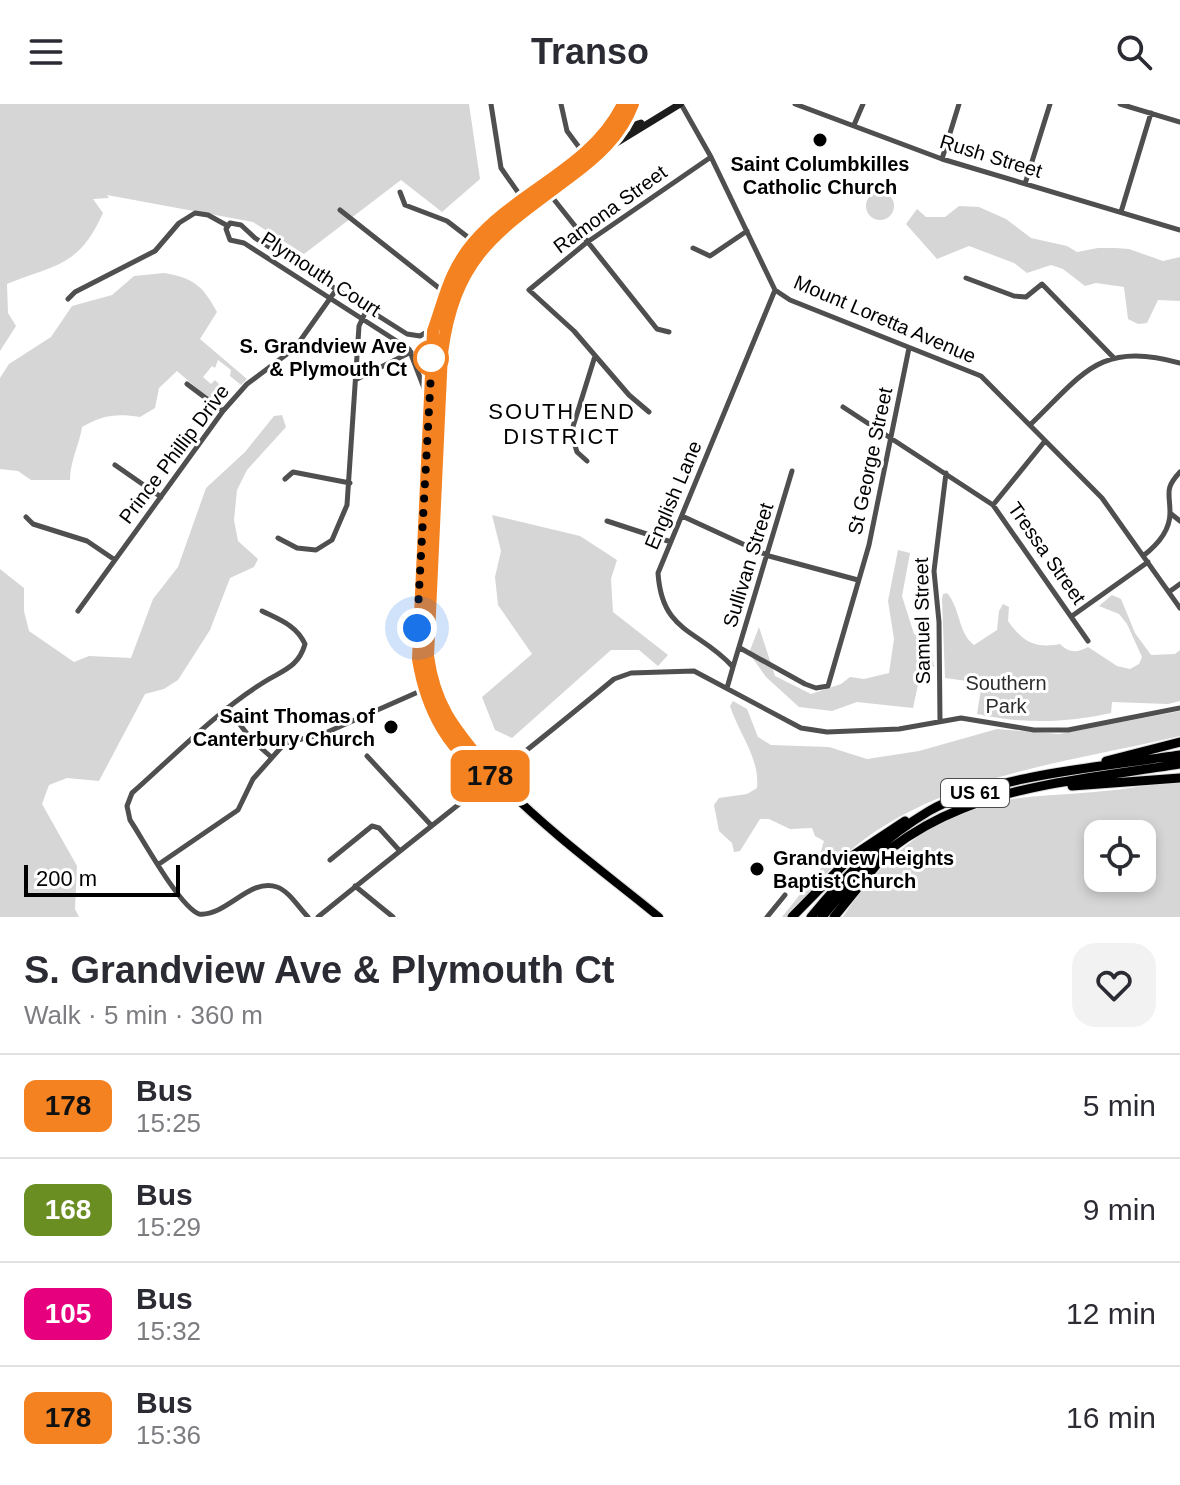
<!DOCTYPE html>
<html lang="en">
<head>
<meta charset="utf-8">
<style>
  :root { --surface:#fff; --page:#f2f2f3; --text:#2b2b33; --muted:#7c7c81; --line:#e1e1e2 }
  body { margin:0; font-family:Helvetica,sans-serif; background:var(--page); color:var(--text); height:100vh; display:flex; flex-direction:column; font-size:30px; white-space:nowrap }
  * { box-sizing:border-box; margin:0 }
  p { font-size:26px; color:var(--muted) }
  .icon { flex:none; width:44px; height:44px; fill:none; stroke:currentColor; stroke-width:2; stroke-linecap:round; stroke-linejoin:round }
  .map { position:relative; height:813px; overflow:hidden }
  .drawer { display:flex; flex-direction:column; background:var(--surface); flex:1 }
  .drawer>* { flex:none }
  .badge { padding:0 16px; border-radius:12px; font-size:28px; line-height:52px }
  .controls { position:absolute; left:1084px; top:716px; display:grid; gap:16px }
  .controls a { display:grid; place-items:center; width:72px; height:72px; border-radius:16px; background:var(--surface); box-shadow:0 4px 12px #0003; font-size:40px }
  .scale { position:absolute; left:24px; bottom:20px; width:156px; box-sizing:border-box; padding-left:8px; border:4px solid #000; border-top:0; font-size:22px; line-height:28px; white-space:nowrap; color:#000; -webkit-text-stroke:6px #fff; paint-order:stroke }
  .you { position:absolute; width:40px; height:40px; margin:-20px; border:6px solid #fff; border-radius:50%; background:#1a73e8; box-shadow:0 0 0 12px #1a73e833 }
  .map>.badge { position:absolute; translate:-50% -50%; box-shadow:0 0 0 4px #fff }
  .round { display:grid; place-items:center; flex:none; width:84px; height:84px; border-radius:24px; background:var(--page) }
  .head { display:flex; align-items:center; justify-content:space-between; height:136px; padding:0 24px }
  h1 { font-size:38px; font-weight:700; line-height:60px }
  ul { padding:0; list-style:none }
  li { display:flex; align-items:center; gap:24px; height:104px; padding:0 24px; border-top:2px solid var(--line) }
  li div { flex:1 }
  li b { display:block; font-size:30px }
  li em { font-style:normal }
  li .badge { min-width:88px; font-weight:700; text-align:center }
  header { display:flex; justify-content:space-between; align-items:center; height:104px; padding:0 24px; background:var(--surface); font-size:36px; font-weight:700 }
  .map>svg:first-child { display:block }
  .green { fill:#d6d6d6; fill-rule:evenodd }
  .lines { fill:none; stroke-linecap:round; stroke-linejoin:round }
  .primary-casing { stroke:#dbdbdb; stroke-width:10 }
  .highway-casing { stroke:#dbdbdb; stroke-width:11 }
  .street { stroke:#4f4f4f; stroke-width:5 }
  .secondary { stroke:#1c1c1c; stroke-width:7 }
  .primary { stroke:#000; stroke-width:8 }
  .highway { stroke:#000; stroke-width:9 }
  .line-casing { stroke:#fff; stroke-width:18 }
  .line { stroke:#f58220; stroke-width:12 }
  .walk { stroke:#000; stroke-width:8; stroke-dasharray:0 14.4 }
  .poi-dot { fill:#000; stroke:#fff; stroke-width:3 }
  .stop-dot { fill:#fff; stroke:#f58220; stroke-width:4 }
  .labels { text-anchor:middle; stroke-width:6; stroke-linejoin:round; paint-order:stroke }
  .shield { fill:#fff; stroke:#4c4c4c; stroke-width:2 }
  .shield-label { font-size:18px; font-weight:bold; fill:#000 }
  .street-label { font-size:20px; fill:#000; stroke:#fff }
  .poi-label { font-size:20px; font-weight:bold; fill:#000; stroke:#fff }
  .stop-label { font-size:20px; font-weight:bold; fill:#000; stroke:#fff; text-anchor:end }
  .park-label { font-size:20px; fill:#2d2d2d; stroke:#fff }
  .neighbourhood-label { font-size:22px; letter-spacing:2px; fill:#000; stroke:#fff }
</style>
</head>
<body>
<header><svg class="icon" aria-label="menu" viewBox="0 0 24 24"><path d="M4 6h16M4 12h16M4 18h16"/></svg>Transo<svg class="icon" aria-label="search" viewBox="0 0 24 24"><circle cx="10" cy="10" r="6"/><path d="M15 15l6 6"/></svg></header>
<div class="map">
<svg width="1180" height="813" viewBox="0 0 1180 813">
  <rect width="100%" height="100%" fill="#fff"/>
  <!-- green -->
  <path class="green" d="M0 0H469L480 75 442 108 401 76 304 150 253 118 107 91 109 94 93 95 103 109C79 163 56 160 7 180L8 209 16 222 0 247Z
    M866 102a14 14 0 1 1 28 0a14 14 0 1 1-28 0Z
    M959 102 979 103 1006 115 1031 134 1067 142 1077 148 1098 144H1116L1129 145 1163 157 1180 153V197L1158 196 1147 219 1138 220 1128 215 1124 183 1096 179 1085 182 1063 165 1051 161 1027 169 1014 159 969 142 937 155 906 120 917 105 926 113H945Z
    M164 169C194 174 203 182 217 208L200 235 247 275 241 281 230 272 231 266 218 256 215 264 212 262 203 273 211 280 215 276 219 280V299L215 300 177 267 159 284 155 304 140 313C117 309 102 311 82 323 79 342 70 357 70 376H31L18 367 0 365V274L9 260 51 233 72 202 112 191 134 172Z
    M282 311 286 323 247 366 237 386 234 416 238 437 258 455 254 463 230 474 210 526 178 576 164 585 145 590 99 677 67 674 49 681 42 700 77 762 75 805 79 813H0V465L24 484V507L29 527 74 558 89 552 131 554 153 495 178 463 206 384 245 348 274 312Z
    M492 411 580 432 617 456 611 475 613 508 668 551 658 562 639 546H611L512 634 495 626 482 593 532 550 498 501 495 473 501 447Z
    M898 446 910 449 902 492 914 530 930 534 934 563 922 562 913 604 857 598 832 607 799 603 766 573 749 549 759 523 775 572 811 590 841 580 850 573 864 575 889 569 894 535 888 497Z
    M947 489C960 503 958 529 974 541L997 526 999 507 1003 500 1009 503 1008 517C1022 537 1035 545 1060 540 1069 549 1077 549 1088 543L1117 562 1130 565 1139 560 1142 553 1127 520 1119 510 1099 502 1112 491 1121 495 1135 529 1151 551 1175 550 1180 546V597L1168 600 1112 598 1111 609C1067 619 1022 620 977 610L983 572 967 577 945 574 942 495 943 490Z
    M733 597 747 605 758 633 771 641 829 643 867 655 919 647 997 625 1059 630 1180 607V632C1070 658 935 672 846 750 825 769 807 792 788 813H782L825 759H821L820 750 824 737 815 732 812 724 790 725 769 715H760L740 747 734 748 732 739 719 727 714 701 719 694 747 690 757 684C760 654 739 630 730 602Z
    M1180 677V813H843C873 766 919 722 973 704 1008 692 1046 692 1082 689 1115 687 1148 681 1180 677ZM1098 730H1142V774H1098Z"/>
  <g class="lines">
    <!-- primary casing -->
    <g class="primary-casing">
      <path id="primary" d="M633 0C605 76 511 98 468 164 434 216 441 287 438 347 436 389 433 431 430 473 428 503 424 534 429 564 447 658 587 753 659 813
        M490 672C447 651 425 601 418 555L433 227C444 195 451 165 474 138 518 86 592 64 623 0"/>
    </g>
    <!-- highway casing -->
    <g class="highway-casing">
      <path id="highway" d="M1106 657 1180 638
        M1072 682 1180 674
        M792 813 852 752 905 717
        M811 813C845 771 882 735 929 707 991 671 1108 662 1180 651
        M822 813C924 684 1029 684 1180 660
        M834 813 878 759"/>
    </g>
    <!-- street -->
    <path class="street" d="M491 0 501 64 529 104
      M561 0 567 27 590 58
      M681 0 711 53 775 186 790 196 981 272 1102 394 1180 504
      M795 0 942 55 1180 126
      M1120 0 1180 18
      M854 21 863 0
      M942 55 959 0
      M1025 80 1050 0
      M400 88 405 101 447 117 482 144
      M548 88 657 225 669 228
      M340 106 444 188 454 193
      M1121 108 1151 9
      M693 144 710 152 747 127
      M966 174 1014 192 1026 193 1042 180 1113 253
      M68 195 75 188 155 147 179 119 195 109 208 111 228 122
      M432 225 420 232 407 230 255 134 241 121 230 119 226 125 230 136 244 139 409 245 424 284 441 287
      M357 275 411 248
      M187 280 223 307
      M843 303 993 401 1088 537
      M649 308 629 291 574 227 529 186 586 139 711 53
      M1030 321C1084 269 1099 237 1180 259
      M587 357 577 348 571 329 595 252
      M115 361 161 393
      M285 375 293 368 350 379
      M993 401 1045 337
      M1170 409 1180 417
      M682 412 769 452 858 476
      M26 413 33 420 87 437 115 456
      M607 417 671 438
      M278 434 297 444 316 446 332 436 347 401 359 222 367 205
      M1143 452C1156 442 1170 427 1170 409 1170 389 1164 385 1180 368
      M1169 488 1180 480
      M78 507 223 307 247 280 295 244 336 186
      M262 507C280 516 296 521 305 540 298 565 280 567 261 580 214 610 174 652 132 689L127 702 130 716C144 737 179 802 199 810 226 813 250 773 277 783 289 787 299 804 308 813
      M1072 512 1148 458
      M740 544 805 580 816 584 828 582 869 441 909 244
      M733 563 792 367
      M727 584 733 563C699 525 662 530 658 469L775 186
      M227 604 252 636 270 652
      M940 617 939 518 934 467 946 369
      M367 652 431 721
      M330 756 372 722 379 724 399 746
      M159 760 238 706 253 675 285 639 323 630 434 581
      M355 782 393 813
      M318 813C416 733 517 656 614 575L631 569 694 567 801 624 827 628 899 625 961 614 1034 626H1068L1180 604
      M767 813 785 791"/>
    <!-- secondary -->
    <path class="secondary" d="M604 31 641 19
      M608 44 680 0"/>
    <!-- primary -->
    <use href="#primary" class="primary"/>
    <!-- highway -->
    <use href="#highway" class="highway"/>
  </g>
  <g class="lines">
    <!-- line casing -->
    <g class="line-casing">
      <path id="line" d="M623 0C592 64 518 86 474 138 449 167 445 194 433 227L418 555C426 604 449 652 495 674 461 631 436 610 428 552L442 249C455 152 496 128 570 73 597 53 621 32 633 0"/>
    </g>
    <!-- line -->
    <use href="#line" class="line"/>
    <!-- walk -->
    <path class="walk" d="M417 524 432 251 431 254"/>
  </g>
  <!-- markers -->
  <g class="poi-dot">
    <circle cx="820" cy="36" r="8"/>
    <circle cx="391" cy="623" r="8"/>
    <circle cx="757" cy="765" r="8"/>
  </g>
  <circle class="stop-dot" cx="431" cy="254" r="16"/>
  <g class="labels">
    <!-- shield labels -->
    <rect class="shield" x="941" y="675" width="68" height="28" rx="6"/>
    <g class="shield-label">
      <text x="975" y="695">US 61</text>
    </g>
    <!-- street labels -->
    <g class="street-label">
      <text transform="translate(991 52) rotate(17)" y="7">Rush Street</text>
      <text transform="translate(610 105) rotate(-36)" y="7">Ramona Street</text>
      <text transform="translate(321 170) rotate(33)" y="7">Plymouth Court</text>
      <text transform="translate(885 215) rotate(23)" y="7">Mount Loretta Avenue</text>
      <text transform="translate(174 350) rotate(-53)" y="7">Prince Phillip Drive</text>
      <text transform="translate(870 357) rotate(-78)" y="7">St George Street</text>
      <text transform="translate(673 391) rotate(-67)" y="7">English Lane</text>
      <text transform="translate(1047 449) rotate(55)" y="7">Tressa Street</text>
      <text transform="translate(748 461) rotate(-73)" y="7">Sullivan Street</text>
      <text transform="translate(922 517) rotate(-91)" y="7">Samuel Street</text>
    </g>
    <!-- poi labels -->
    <g class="poi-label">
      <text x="820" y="67">Saint Columbkilles<tspan x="820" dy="23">Catholic Church</tspan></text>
      <text x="375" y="619" text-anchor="end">Saint Thomas of<tspan x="375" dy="23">Canterbury Church</tspan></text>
      <text x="773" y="761" text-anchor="start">Grandview Heights<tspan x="773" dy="23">Baptist Church</tspan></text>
    </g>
    <!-- stop labels -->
    <g class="stop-label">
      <text x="407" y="249">S. Grandview Ave<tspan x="407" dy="23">&amp; Plymouth Ct</tspan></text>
    </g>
    <!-- park labels -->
    <g class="park-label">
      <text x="1006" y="586">Southern<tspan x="1006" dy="23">Park</tspan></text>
    </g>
    <!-- neighbourhood labels -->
    <g class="neighbourhood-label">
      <text x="562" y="315">SOUTH END<tspan x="562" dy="25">DISTRICT</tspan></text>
    </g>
  </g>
</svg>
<div class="controls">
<a><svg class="icon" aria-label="locate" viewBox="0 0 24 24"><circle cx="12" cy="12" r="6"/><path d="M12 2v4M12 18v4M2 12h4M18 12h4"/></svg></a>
</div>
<div class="scale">200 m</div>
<div class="you" style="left:417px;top:524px"></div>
<b class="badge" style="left:490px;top:672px;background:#f58220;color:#111">178</b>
</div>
<section class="drawer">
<div class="head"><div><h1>S. Grandview Ave &amp; Plymouth Ct</h1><p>Walk · 5 min · 360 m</p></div><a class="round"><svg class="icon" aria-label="heart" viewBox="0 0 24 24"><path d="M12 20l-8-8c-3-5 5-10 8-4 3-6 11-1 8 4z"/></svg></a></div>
<ul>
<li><span class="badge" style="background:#f58220;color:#111">178</span><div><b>Bus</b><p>15:25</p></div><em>5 min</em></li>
<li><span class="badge" style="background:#6b8e23;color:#fff">168</span><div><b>Bus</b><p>15:29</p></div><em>9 min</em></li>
<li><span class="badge" style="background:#e6007e;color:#fff">105</span><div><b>Bus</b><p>15:32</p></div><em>12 min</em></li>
<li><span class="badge" style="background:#f58220;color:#111">178</span><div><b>Bus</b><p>15:36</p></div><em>16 min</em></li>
</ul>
</section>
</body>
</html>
